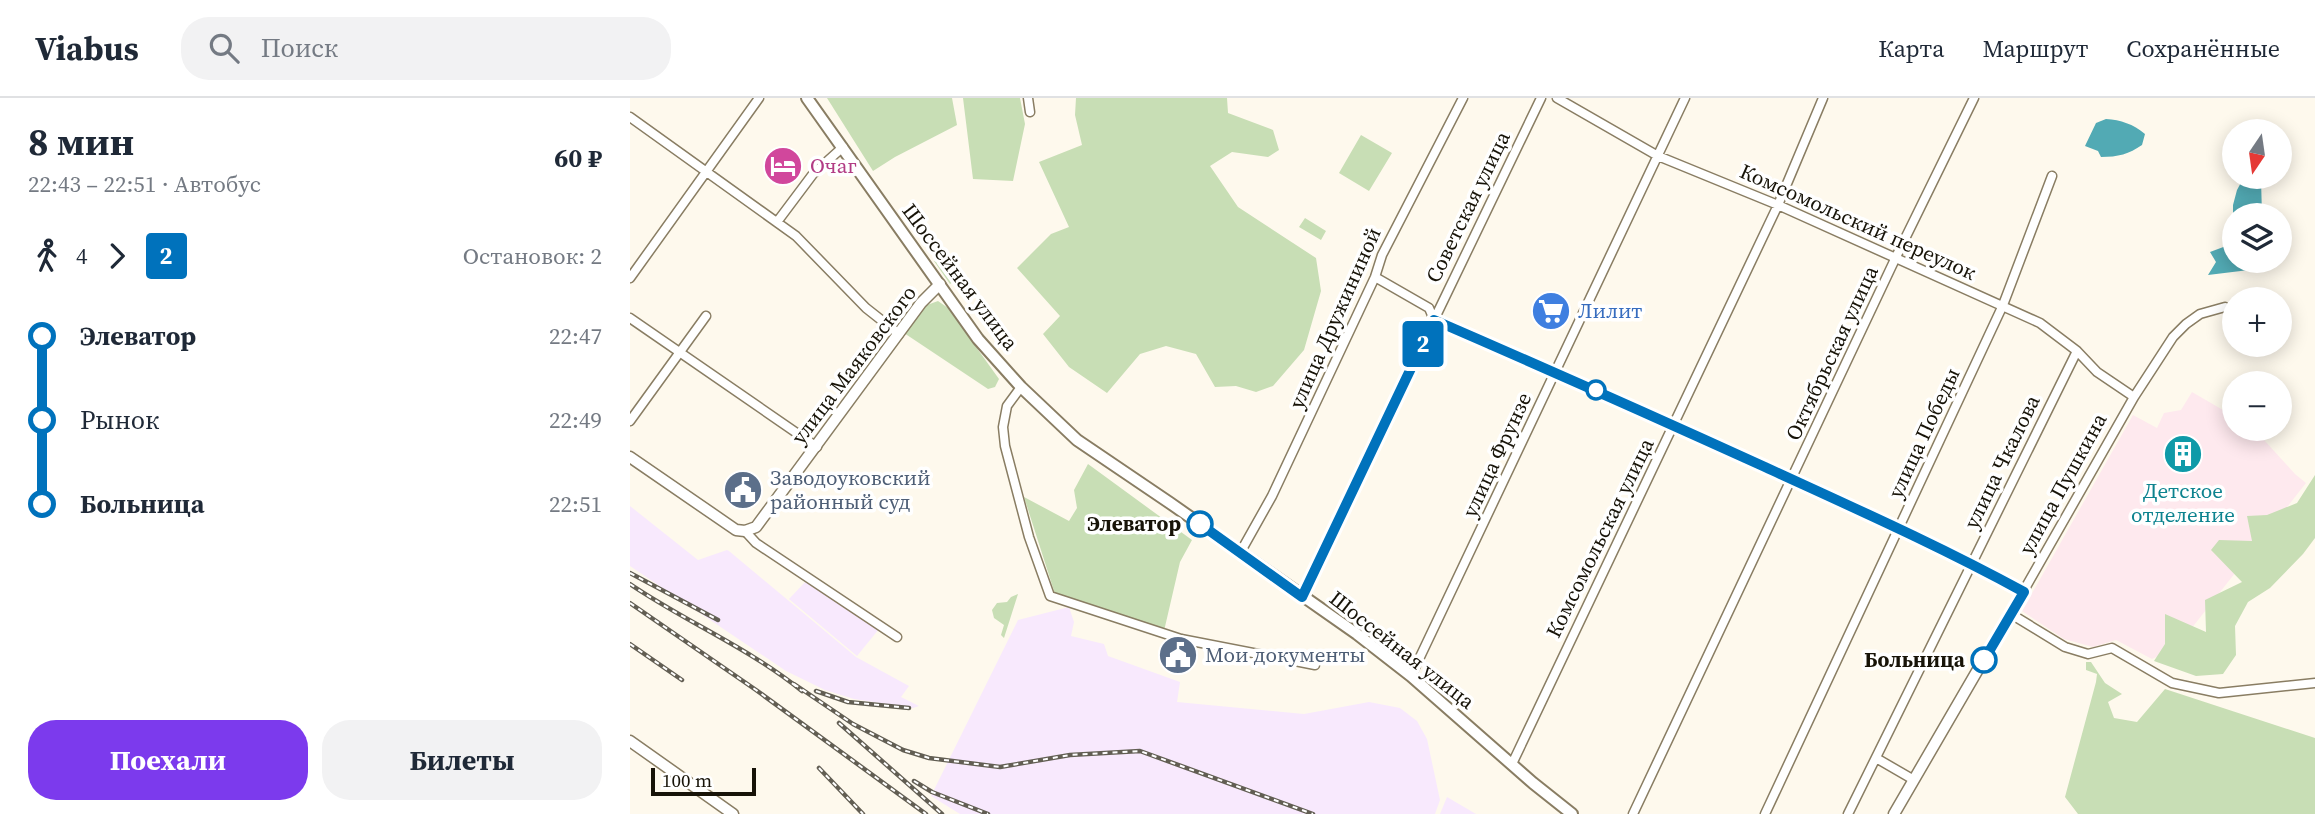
<!DOCTYPE html>
<html lang="ru">
<head>
<meta charset="utf-8">
<style>
  :root { --surface:#fff; --page:#f2f2f3; --text:#1f2937; --muted:#747a83; --line:#e0e1e3; --accent:#7c3aed }
  body { margin:0; font-family:"Source Serif 4",serif; background:var(--page); color:var(--text); height:100vh; display:flex; flex-direction:column; font-size:26px; white-space:nowrap }
  * { box-sizing:border-box; margin:0 }
  p { font-size:23px; color:var(--muted) }
  .icon { flex:none; width:38px; height:38px; fill:none; stroke:currentColor; stroke-width:2; stroke-linecap:round; stroke-linejoin:round }
  .map { position:relative; flex:1; overflow:hidden }
  .sheet { display:flex; flex-direction:column; background:var(--surface); width:630px }
  .sheet>* { flex:none }
  .badge { padding:0 14px; border-radius:5px; font-size:24px; line-height:46px }
  .needle { width:46px; rotate:193deg }
  .controls { position:absolute; left:1592px; top:21px; display:grid; gap:14px }
  .controls a { display:grid; place-items:center; width:70px; height:70px; border-radius:50%; background:var(--surface); box-shadow:0 4px 18px #0003; font-size:35px }
  .scale { position:absolute; left:21px; bottom:18px; width:105px; box-sizing:border-box; padding-left:7px; border:4px solid #171308; border-top:0; font-size:19px; line-height:24px; white-space:nowrap; color:#171308; -webkit-text-stroke:5px #fff; paint-order:stroke }
  .map>.badge { position:absolute; translate:-50% -50%; box-shadow:0 0 0 4px #fff }
  .legs { display:flex; align-items:center; gap:10px; height:77px; padding:0 28px; font-size:23px }
  .legs p { margin-inline-start:auto }
  .headline { display:flex; align-items:center; justify-content:space-between; height:119px; padding:0 28px }
  h1 { font-size:38px; font-weight:700; line-height:52px }
  .primary-button { display:flex; gap:14px; margin-top:auto; padding:14px 28px }
  .primary-button a { flex:1; height:80px; border-radius:28px; background:var(--accent); color:#fff; font-size:28px; font-weight:700; line-height:80px; text-align:center }
  .primary-button a+a { background:var(--page); color:var(--text) }
  ul { padding:0 28px; list-style:none }
  li { display:flex; align-items:center; gap:24px; height:84px; font-size:26px }
  li i { display:grid; place-items:center; width:10px; height:100%; margin:0 9px; background:currentColor }
  li i::after { content:''; width:18px; height:18px; margin:-9px; border:5px solid; border-radius:50%; background:var(--surface) }
  li p { margin-inline-start:auto }
  li:first-child i { background:linear-gradient(#0000 50%,currentColor 0) }
  li:last-child i { background:linear-gradient(currentColor 50%,#0000 0) }
  header { display:flex; align-items:center; gap:42px; box-sizing:border-box; height:98px; padding:0 35px; background:var(--surface); border-bottom:2px solid var(--line) }
  header strong { font-size:33px }
  nav { display:flex; gap:38px; margin-inline-start:auto; font-size:24px }
  .search { width:490px; height:63px; background:var(--page); display:flex; align-items:center; gap:18px; box-sizing:border-box; padding:0 24px; border-radius:28px; color:var(--muted); font-size:26px }
  main { display:flex; flex:1; min-height:0 }
  .map>svg:first-child { display:block }
  .industrial { fill:#f8e9fd }
  .medical { fill:#fee9ee }
  .green { fill:#c8deb5 }
  .water { fill:#52aab4 }
  .lines { fill:none; stroke-linecap:round; stroke-linejoin:round }
  .minor-casing { stroke:#897d63; stroke-width:11 }
  .tertiary-casing { stroke:#897d63; stroke-width:13 }
  .secondary-casing { stroke:#897d63; stroke-width:14 }
  .minor { stroke:#fff; stroke-width:8 }
  .tertiary { stroke:#fff; stroke-width:10 }
  .secondary { stroke:#fff; stroke-width:10 }
  .rail-casing { stroke:#625e53; stroke-width:4.5 }
  .rail { stroke:#fff; stroke-width:2; stroke-dasharray:5; stroke-linecap:butt }
  .line-1-casing { stroke:#fff; stroke-width:16 }
  .line-1 { stroke:#0072bc; stroke-width:10 }
  .stop-1-dot { fill:#fff; stroke:#0072bc; stroke-width:3.5 }
  .labels { text-anchor:middle; stroke-width:7; stroke-linejoin:round; paint-order:stroke }
  .hotel-label { font-size:21px; fill:#b23c85; stroke:#fff; text-anchor:start }
  .street-label { font-size:21px; fill:#171308; stroke:#fff }
  .shop-label { font-size:21px; fill:#366cbe; stroke:#fff; text-anchor:start }
  .service-label { font-size:21px; fill:#4e5e75; stroke:#fff; text-anchor:start }
  .culture-label { font-size:21px; fill:#0d838f; stroke:#fff }
  .stop-label { font-size:21px; font-weight:bold; fill:#171308; stroke:#fff; text-anchor:end }
</style>
</head>
<body>
<header>
<strong>Viabus</strong>
<div class="search"><svg class="icon" aria-label="search" viewBox="0 0 24 24"><circle cx="10" cy="10" r="6"/><path d="M15 15l6 6"/></svg>Поиск</div>
<nav><a>Карта</a><a>Маршрут</a><a>Сохранённые</a></nav>
</header>
<main>
<section class="sheet">
<div class="headline"><div><h1>8 мин</h1><p>22:43 – 22:51 · Автобус</p></div><b>60 ₽</b></div>
<div class="legs"><svg class="icon" aria-label="walk" viewBox="0 0 24 24"><circle cx="13" cy="4" r="2"/><path d="M13 8l-2 6 4 7M11 14l-3 7M7 12l3-4h3l4 4"/></svg>4<svg class="icon" aria-label="forward" viewBox="0 0 24 24"><path d="M9 5l7 7-7 7"/></svg><b class="badge" style="background:#0072bc;color:#fff">2</b><p>Остановок: 2</p></div>
<ul>
<li><i style="color:#0072bc"></i><b>Элеватор</b><p>22:47</p></li>
<li><i style="color:#0072bc"></i><span>Рынок</span><p>22:49</p></li>
<li><i style="color:#0072bc"></i><b>Больница</b><p>22:51</p></li>
</ul>
<div class="primary-button"><a>Поехали</a><a>Билеты</a></div>
</section>
<div class="map">
<svg width="1685" height="716" viewBox="0 0 1685 716">
  <rect width="100%" height="100%" fill="#fef9ed"/>
  <!-- industrial -->
  <path class="industrial" d="M0 408 68 462 97 452 99 453 226 559 279 588 271 599 289 608 283 610 224 601 195 592 156 573 0 468Z
    M177 482 249 531 227 558 159 501Z
    M439 509 444 524 441 538 474 546 478 558 550 584 547 604 674 616 739 604 770 610 787 623 797 641 810 702 805 716H330L301 698 388 522Z
    M817 699 846 716H810Z"/>
  <!-- medical -->
  <path class="medical" d="M1562 294 1605 319V331H1624L1665 376 1676 385 1546 550 1522 561 1486 542 1463 549 1434 541 1392 513 1503 317 1527 330 1534 315 1551 312Z"/>
  <!-- green -->
  <path class="green" d="M197 0H322L327 27 265 59 243 73Z
    M333 0H390L395 26 383 83 343 81Z
    M446 0H597L598 15 643 32 649 52 638 59 602 54 580 68 608 109 686 160 691 193 674 252 643 288 626 294 606 288 585 289 566 256 536 248 510 256 477 295 439 269 413 236 430 218 387 170 421 136 439 129 409 64 452 47 445 17Z
    M731 37 762 55 739 93 709 75Z
    M675 120 696 133 691 142 669 129Z
    M309 159 326 182 320 186 304 163Z
    M308 203 318 210 369 281 365 289 358 291 274 235 297 207Z
    M458 366 562 442 550 464 534 533 425 496 394 399 439 423 447 410 444 392Z
    M1685 377V440L1673 456 1640 490 1618 504 1605 528 1606 557 1593 576 1566 578 1524 563 1535 546V516L1576 534 1575 502 1612 484 1581 452 1589 442 1622 443 1617 418 1637 417 1667 405Z
    M388 496 374 540 371 537 374 527 364 520 362 512 367 505 377 504 381 499Z
    M1456 564H1461L1475 585 1492 596 1478 604 1484 620 1507 624 1535 591 1685 640V716H1448L1435 699 1466 584 1467 576 1456 572Z"/>
  <!-- water -->
  <path class="water" d="M1476 21C1491 22 1503 26 1515 36L1512 47C1499 56 1488 59 1471 59L1468 53 1455 48 1466 25Z
    M1614 79H1629L1631 81 1632 117H1605V163H1633L1627 171 1578 177 1586 164 1580 154 1596 148 1603 136V107L1607 92Z"/>
  <g class="lines">
    <!-- minor casing -->
    <g class="minor-casing">
      <path id="minor" d="M398 0 400 14
        M927 0 1028 58 1148 107 1410 225 1447 253 1467 274 1504 299
        M0 19 166 138 236 210 269 236
        M147 124 183 76 213 49
        M745 179 799 210 804 222
        M0 180 129 0
        M0 220 187 349
        M804 222 911 0
        M391 289 377 308 373 329 375 348 399 439 420 498 551 541 685 567
        M0 323 76 218
        M115 433 126 445 267 539
        M610 455 642 398 745 179 752 157 833 0
        M1393 494 1504 299 1543 239 1556 226 1570 216 1595 209
        M1381 516 1435 549 1458 556 1482 550 1542 585 1589 595 1685 585
        M781 578 1055 0
        M1246 660 1284 682
        M882 666 1148 107 1193 0
        M1003 716 1266 159 1344 0
        M1135 716 1373 207 1422 78
        M1218 716 1447 253"/>
    </g>
    <!-- tertiary casing -->
    <g class="tertiary-casing">
      <path id="tertiary" d="M0 359 106 432 115 433 126 429 291 205 310 186
        M672 499 804 222C910 268 1015 315 1120 363 1212 404 1305 446 1393 494L1264 716
        M0 643 103 716"/>
    </g>
    <!-- secondary casing -->
    <g class="secondary-casing">
      <path id="secondary" d="M177 0 348 241 391 289 447 342 540 405 727 536 781 578 903 685 942 716"/>
    </g>
    <!-- minor -->
    <use href="#minor" class="minor"/>
    <!-- tertiary -->
    <use href="#tertiary" class="tertiary"/>
    <!-- secondary -->
    <use href="#secondary" class="secondary"/>
    <!-- rail casing -->
    <g class="rail-casing">
      <path id="rail" d="M0 475 88 522
        M0 486C56 524 119 550 172 593
        M0 505 126 592 296 716
        M0 546 52 582
        M164 586 223 626 273 652 299 660 370 669 440 657 510 653 683 716
        M186 593 218 604 279 610
        M209 625 312 716
        M189 670 233 716
        M284 683 302 694 358 716"/>
    </g>
    <!-- rail -->
    <use href="#rail" class="rail"/>
  </g>
  <g class="lines">
    <!-- line-1 casing -->
    <g class="line-1-casing">
      <path id="line-1" d="M570 426 672 499 804 222C915 270 1025 319 1135 369 1222 409 1310 448 1394 494L1354 562"/>
    </g>
    <!-- line-1 -->
    <use href="#line-1" class="line-1"/>
  </g>
  <!-- icons -->
  <defs>
    <g id="hotel-disc" transform="scale(2.0125)"><circle r="9.5" fill="#d1479c" stroke="#fff"/><path d="M-6-4.5h1.5V1H6V5H4.5V3h-9V5H-6ZM-4 0a1.8 1.8 0 1 1 3.6 0ZM.5 0V-2.5h3Q6-2.5 6 0Z" fill="#fff"/></g>
    <g id="supermarket-disc" transform="scale(2.0125)"><circle r="9.5" fill="#3f7fe0" stroke="#fff"/><path d="M-6-5.5h2.5l.6 2H6L4.5 2H-2.5L-4.4-4H-6ZM-1.5 3.2a1.3 1.3 0 1 0 .1 0ZM3 3.2a1.3 1.3 0 1 0 .1 0Z" fill="#fff"/></g>
    <g id="building-disc" transform="scale(2.0125)"><circle r="9.5" fill="#0f9aa8" stroke="#fff"/><path d="M-4-6H4V6H1V3H-1V6H-4ZM-2.5-4.3h1.7v1.8h-1.7ZM.8-4.3h1.7v1.8H.8ZM-2.5-1h1.7V.8h-1.7ZM.8-1h1.7V.8H.8Z" fill="#fff"/></g>
    <g id="civic-disc" transform="scale(2.0125)"><circle r="9.5" fill="#5c6f8a" stroke="#fff"/><path d="M-.6-6.5H3V-4.5H.6V-3L4-1V1h2V6H-6V1h2V-1L-.6-3ZM-1.2 2.5V6h2.4V2.5Z" fill="#fff"/></g>
  </defs>
  <g fill-rule="evenodd">
    <use href="#hotel-disc" x="153" y="68"/>
    <use href="#supermarket-disc" x="921" y="213"/>
    <use href="#building-disc" x="1553" y="356"/>
    <use href="#civic-disc" x="113" y="392"/>
    <use href="#civic-disc" x="548" y="557"/>
  </g>
  <!-- markers -->
  <g class="stop-1-dot">
    <circle cx="966" cy="292" r="9"/>
    <circle cx="570" cy="426" r="12"/>
    <circle cx="1354" cy="562" r="12"/>
  </g>
  <g class="labels">
    <!-- hotel labels -->
    <g class="hotel-label">
      <text x="180" y="75">Очаг</text>
    </g>
    <!-- street labels -->
    <g class="street-label">
      <text transform="translate(838 109) rotate(-64)" y="7">Советская улица</text>
      <text transform="translate(1228 124) rotate(24)" y="7">Комсомольский переулок</text>
      <text transform="translate(330 179) rotate(53)" y="7">Шоссейная улица</text>
      <text transform="translate(705 220) rotate(-66)" y="7">улица Дружининой</text>
      <text transform="translate(1202 255) rotate(-65)" y="7">Октябрьская улица</text>
      <text transform="translate(224 267) rotate(-53)" y="7">улица Маяковского</text>
      <text transform="translate(1294 335) rotate(-65)" y="7">улица Победы</text>
      <text transform="translate(867 357) rotate(-65)" y="7">улица Фрунзе</text>
      <text transform="translate(1372 364) rotate(-64)" y="7">улица Чкалова</text>
      <text transform="translate(1433 386) rotate(-61)" y="7">улица Пушкина</text>
      <text transform="translate(970 440) rotate(-64)" y="7">Комсомольская улица</text>
      <text transform="translate(772 552) rotate(38)" y="7">Шоссейная улица</text>
    </g>
    <!-- shop labels -->
    <g class="shop-label">
      <text x="948" y="220">Лилит</text>
    </g>
    <!-- service labels -->
    <g class="service-label">
      <text x="140" y="387">Заводоуковский<tspan x="140" dy="24">районный суд</tspan></text>
      <text x="575" y="564">Мои документы</text>
    </g>
    <!-- culture labels -->
    <g class="culture-label">
      <text x="1553" y="400">Детское<tspan x="1553" dy="24">отделение</tspan></text>
    </g>
    <!-- stop labels -->
    <g class="stop-label">
      <text x="551" y="433">Элеватор</text>
      <text x="1335" y="569">Больница</text>
    </g>
  </g>
</svg>
<div class="controls">
<a><svg class="needle" viewBox="-14 -14 28 28"><path d="M0-13l5 13h-10z" fill="#e53935"/><path d="M0 13l5-13h-10z" fill="#747a83"/></svg></a>
<a><svg class="icon" aria-label="layers" viewBox="0 0 24 24"><path d="M12 4l9 5-9 5-9-5zM3 14l9 5 9-5"/></svg></a>
<a>+</a>
<a>−</a>
</div>
<div class="scale">100 m</div>
<b class="badge" style="left:793px;top:246px;background:#0072bc;color:#fff">2</b>
</div>
</main>
</body>
</html>
